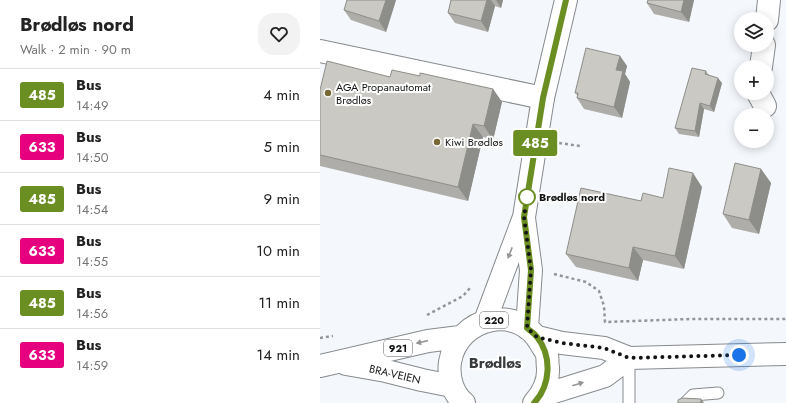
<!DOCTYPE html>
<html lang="en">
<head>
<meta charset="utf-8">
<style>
  :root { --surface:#fff; --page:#f2f2f2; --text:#222; --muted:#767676; --line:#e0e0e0 }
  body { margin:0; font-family:Jost,sans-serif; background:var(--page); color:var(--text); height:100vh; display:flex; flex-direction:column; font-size:15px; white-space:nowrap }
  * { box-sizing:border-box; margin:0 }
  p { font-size:13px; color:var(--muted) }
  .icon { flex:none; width:22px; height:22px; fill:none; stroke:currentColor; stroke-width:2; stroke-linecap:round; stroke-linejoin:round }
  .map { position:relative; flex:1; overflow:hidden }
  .sheet { display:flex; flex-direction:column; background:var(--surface); width:320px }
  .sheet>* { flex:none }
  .badge { padding:0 8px; border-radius:3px; font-size:14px; line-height:26px }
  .controls { position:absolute; left:414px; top:12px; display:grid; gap:8px }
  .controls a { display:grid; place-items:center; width:40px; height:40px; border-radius:50%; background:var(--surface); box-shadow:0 2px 10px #0003; font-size:20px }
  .you { position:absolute; width:20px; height:20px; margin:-10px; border:3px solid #fff; border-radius:50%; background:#1a73e8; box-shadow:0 0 0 6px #1a73e833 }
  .map>.badge { position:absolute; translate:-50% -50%; box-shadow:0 0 0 2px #fff }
  .round { display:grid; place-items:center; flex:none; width:42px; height:42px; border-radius:16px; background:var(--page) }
  .summary { display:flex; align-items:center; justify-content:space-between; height:68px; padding:0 20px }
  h1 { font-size:19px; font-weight:700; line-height:30px }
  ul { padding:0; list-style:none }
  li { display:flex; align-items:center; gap:12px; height:52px; padding:0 20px; border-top:1px solid var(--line) }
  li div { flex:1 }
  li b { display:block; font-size:15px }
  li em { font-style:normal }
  li .badge { min-width:44px; font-weight:700; text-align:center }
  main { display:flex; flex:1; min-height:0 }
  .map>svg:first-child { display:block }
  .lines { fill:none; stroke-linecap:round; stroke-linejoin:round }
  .service-casing { stroke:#878a8d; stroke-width:13 }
  .minor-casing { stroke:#878a8d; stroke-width:24 }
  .secondary-casing { stroke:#878a8d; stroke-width:24 }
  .primary-casing { stroke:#878a8d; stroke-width:24 }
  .path { stroke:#939598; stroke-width:2.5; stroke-dasharray:3 3; stroke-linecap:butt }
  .service { stroke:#fff; stroke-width:11 }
  .minor { stroke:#fff; stroke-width:22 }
  .secondary { stroke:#fff; stroke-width:22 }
  .primary { stroke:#fff; stroke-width:22 }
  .wall { fill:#aeada9 }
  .shaded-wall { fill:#8d8d89 }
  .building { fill:#cac9c4; stroke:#8d8d89 }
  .oneway { fill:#959596 }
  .line-casing { stroke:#fff; stroke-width:9 }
  .line { stroke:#6b8e23; stroke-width:6 }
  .walk { stroke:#131415; stroke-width:4; stroke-dasharray:0 7.2 }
  .poi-dot { fill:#786836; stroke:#fff; stroke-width:1.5 }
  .stop-dot { fill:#fff; stroke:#6b8e23; stroke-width:2 }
  .labels { text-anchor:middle; stroke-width:4; stroke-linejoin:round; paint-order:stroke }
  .shield { fill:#fff; stroke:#5a5a5b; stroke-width:1 }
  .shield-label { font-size:10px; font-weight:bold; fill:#131415 }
  .poi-label { font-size:11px; fill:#131415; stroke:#fff; text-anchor:start }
  .stop-label { font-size:11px; font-weight:bold; fill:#131415; stroke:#fff; text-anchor:start }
  .street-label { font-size:11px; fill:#131415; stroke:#fff }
  .district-label { font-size:15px; font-weight:bold; fill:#383b3e; stroke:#fff }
</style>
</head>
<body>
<main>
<section class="sheet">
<div class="summary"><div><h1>Brødløs nord</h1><p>Walk · 2 min · 90 m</p></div><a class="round"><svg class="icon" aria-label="heart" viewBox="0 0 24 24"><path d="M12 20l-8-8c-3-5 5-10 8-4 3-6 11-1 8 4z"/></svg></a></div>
<ul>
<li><span class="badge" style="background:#6b8e23;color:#fff">485</span><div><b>Bus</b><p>14:49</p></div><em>4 min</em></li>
<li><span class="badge" style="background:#e6007e;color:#fff">633</span><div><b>Bus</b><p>14:50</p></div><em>5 min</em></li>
<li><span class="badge" style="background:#6b8e23;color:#fff">485</span><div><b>Bus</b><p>14:54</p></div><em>9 min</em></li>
<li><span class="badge" style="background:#e6007e;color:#fff">633</span><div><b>Bus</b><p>14:55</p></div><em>10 min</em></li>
<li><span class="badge" style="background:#6b8e23;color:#fff">485</span><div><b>Bus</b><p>14:56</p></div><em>11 min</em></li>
<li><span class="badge" style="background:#e6007e;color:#fff">633</span><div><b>Bus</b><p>14:59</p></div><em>14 min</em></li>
</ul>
</section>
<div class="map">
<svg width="466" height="403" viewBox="0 0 466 403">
  <rect width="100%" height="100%" fill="#f4f7fb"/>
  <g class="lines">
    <!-- service casing -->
    <g class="service-casing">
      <path id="service" d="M309 358V403
        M365 403 373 395 398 393"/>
    </g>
    <!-- minor casing -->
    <g class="minor-casing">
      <path id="minor" d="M447 20 449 0
        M0 51 223 98
        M441 67 444 45
        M438 93 445 106"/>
    </g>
    <!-- secondary casing -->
    <g class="secondary-casing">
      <path id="secondary" d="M217 337 242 343 284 348 309 358 466 354
        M221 396 285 376 309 358"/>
    </g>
    <!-- primary casing -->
    <g class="primary-casing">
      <path id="primary" d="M204 218 211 270 207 328
        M165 321 204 217 223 98 246 0
        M26 364 66 371 102 380 132 386
        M0 366 108 341 140 337
        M144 403C132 393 128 376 130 362 138 316 199 303 221 344 223 348 226 351 227 355 228 359 227 364 228 367 229 381 223 393 214 403"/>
    </g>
    <!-- path -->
    <path class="path" d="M239 143 260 146
      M234 274 266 282 279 291 284 306 285 322 371 319H466
      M107 315 143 296 150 288
      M0 338 13 336"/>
    <!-- service -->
    <use href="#service" class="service"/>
    <!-- minor -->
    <use href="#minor" class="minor"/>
    <!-- secondary -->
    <use href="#secondary" class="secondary"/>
    <!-- primary -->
    <use href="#primary" class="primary"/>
  </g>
  <!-- wall -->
  <path class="wall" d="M27 0H76L66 32 31 20 24 10Z
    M131 0H183L181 8 175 6 168 32 135 23 128 13Z
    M328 0H374L369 22 334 14 327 3Z
    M300 56 307 66 305 74 310 82 302 118 264 109 257 98 258 96 255 93Z
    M386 71 389 75 402 83 394 112 384 109 379 137 359 134 355 128Z
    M100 76 173 89 182 102 173 140 163 137 148 201 0 166V90L70 77Z
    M441 169 451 183 439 234 412 228 403 214Z
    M382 187 364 269 323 260 318 281 256 267 246 254 321 201 343 198Z"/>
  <!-- shaded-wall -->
  <path class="shaded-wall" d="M66 0H76L66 32 59 21Z
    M167 0H171L175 6 168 32 161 21Z
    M176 0H183L181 8Z
    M364 0H374L369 22 361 12Z
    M300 56 307 66 305 74 310 82 302 118 294 107 296 70Z
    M398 78 402 83 394 112 390 106Z
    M173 89 182 102 173 140 164 126Z
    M380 103 384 109 379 137 375 131Z
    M153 124 163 137 148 201 138 187Z
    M441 169 451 183 439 234 429 220Z
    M373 173 382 187 364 269 355 256Z
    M313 247 323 260 318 281 309 268Z
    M381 399 384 403H381Z"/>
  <!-- building -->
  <path class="building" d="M27 0H66L59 21 24 10Z
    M131 0H167L161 21 128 13Z
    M328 0H364L361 12 327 3Z
    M266 48 300 56 296 70 303 71 294 107 257 98 258 93H255Z
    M7 61 70 77 72 70 100 76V73L173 89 164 126 153 124 138 187 0 155V90Z
    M372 68 386 71 385 74 398 78 390 106 380 103 375 131 355 128Z
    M415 163 441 169 429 220 403 214Z
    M349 168 373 173 355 256 313 247 309 268 246 254 261 188 321 201 323 193 343 198Z
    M362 398 381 399V403H358V400Z"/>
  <!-- one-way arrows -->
  <defs><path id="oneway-solid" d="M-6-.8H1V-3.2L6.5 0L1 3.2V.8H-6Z"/></defs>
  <g class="oneway">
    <use href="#oneway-solid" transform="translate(190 253) rotate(111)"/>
    <use href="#oneway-solid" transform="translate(102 342) rotate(167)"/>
    <use href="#oneway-solid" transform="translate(258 384) rotate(-17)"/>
  </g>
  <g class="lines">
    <!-- line casing -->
    <g class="line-casing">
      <path id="line" d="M214 403C231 385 232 356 217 337 214 333 210 331 207 328L211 270 204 217 223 98 246 0"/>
    </g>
    <!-- line -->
    <use href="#line" class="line"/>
    <!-- walk -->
    <path class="walk" d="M207 197 204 217 211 270 207 328 217 337 242 343 284 348 309 358 419 355"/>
  </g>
  <!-- markers -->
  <g class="poi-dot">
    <circle cx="8" cy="93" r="4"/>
    <circle cx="117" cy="142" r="4"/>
  </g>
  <circle class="stop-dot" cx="207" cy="197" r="8"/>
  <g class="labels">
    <!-- shield labels -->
    <g class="shield">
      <rect x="160" y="312" width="28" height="16" rx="3"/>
      <rect x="64" y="340" width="28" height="16" rx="3"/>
    </g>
    <g class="shield-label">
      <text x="174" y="324">220</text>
      <text x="78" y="352">921</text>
    </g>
    <!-- poi labels -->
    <g class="poi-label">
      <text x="16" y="91">AGA Propanautomat<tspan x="16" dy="13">Brødløs</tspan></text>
      <text x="125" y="146">Kiwi Brødløs</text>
    </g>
    <!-- stop labels -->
    <g class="stop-label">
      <text x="219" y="201">Brødløs nord</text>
    </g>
    <!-- street labels -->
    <g class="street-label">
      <text transform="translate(75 374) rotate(13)" y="4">BRA-VEIEN</text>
    </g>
    <!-- district labels -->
    <g class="district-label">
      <text x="175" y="368">Brødløs</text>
    </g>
  </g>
</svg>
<div class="controls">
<a><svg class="icon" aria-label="layers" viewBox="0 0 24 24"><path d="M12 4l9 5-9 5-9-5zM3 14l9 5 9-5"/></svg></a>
<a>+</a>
<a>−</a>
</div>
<div class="you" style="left:419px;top:355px"></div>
<b class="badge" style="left:215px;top:143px;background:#6b8e23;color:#fff">485</b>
</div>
</main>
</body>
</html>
